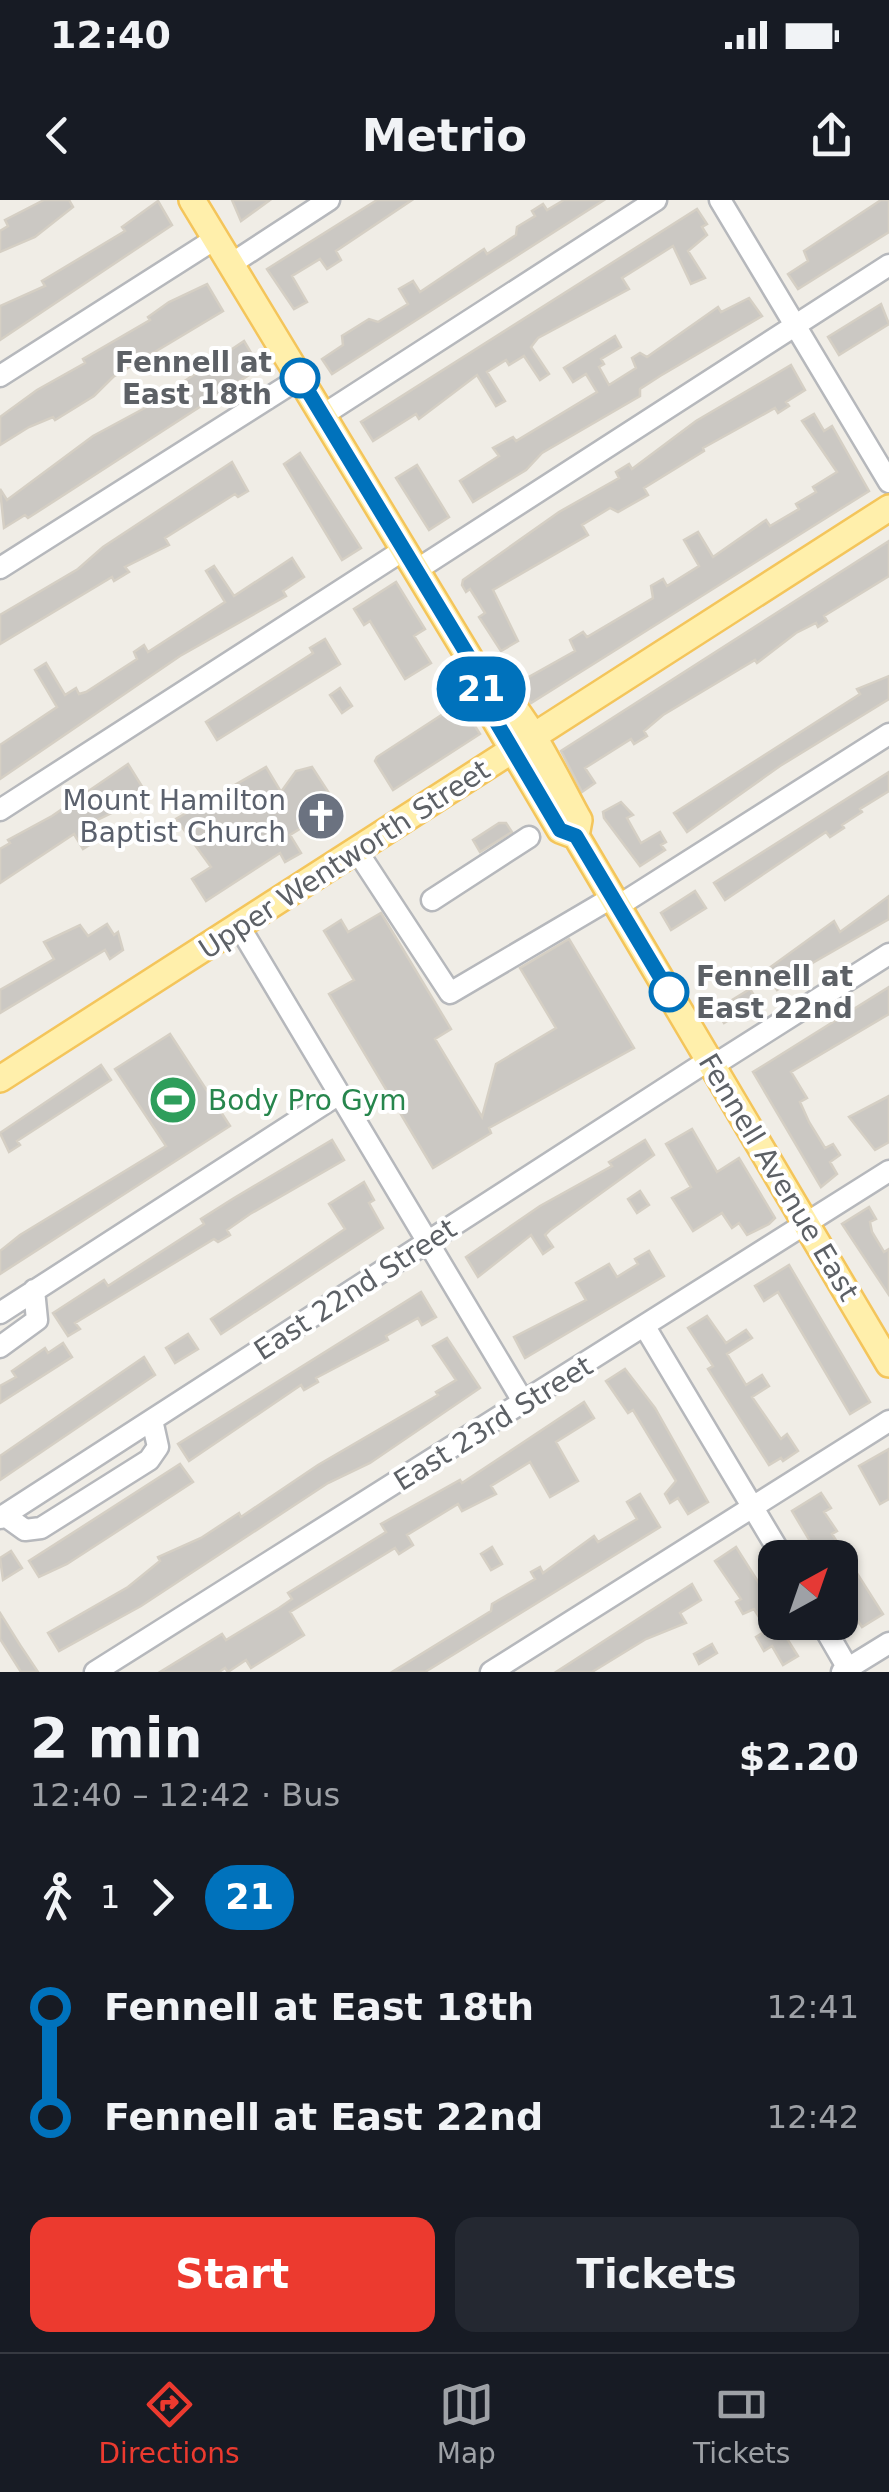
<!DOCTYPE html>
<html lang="en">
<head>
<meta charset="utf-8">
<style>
  :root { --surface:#171b24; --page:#242831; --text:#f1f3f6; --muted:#9ea1a6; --line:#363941; --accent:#ec3a2f }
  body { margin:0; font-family:"DejaVu Sans",sans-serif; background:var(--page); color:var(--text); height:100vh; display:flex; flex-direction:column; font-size:38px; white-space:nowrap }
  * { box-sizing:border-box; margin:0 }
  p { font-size:32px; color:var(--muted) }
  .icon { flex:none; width:55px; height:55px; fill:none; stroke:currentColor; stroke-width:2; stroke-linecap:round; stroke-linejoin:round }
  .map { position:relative; height:1472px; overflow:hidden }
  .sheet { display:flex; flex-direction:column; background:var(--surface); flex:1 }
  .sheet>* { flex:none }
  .badge { padding:0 20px; border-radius:32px; font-size:35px; line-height:65px }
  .needle { width:65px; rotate:40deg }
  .fabs { position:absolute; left:758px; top:1340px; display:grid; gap:20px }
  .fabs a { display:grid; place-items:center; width:100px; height:100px; border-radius:20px; background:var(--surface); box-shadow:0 2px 8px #0004; font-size:50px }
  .map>.badge { position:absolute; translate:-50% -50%; box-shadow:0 0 0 5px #fff }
  .legs { display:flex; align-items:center; gap:15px; height:110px; padding:0 30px; font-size:32px }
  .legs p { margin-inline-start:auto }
  .head { display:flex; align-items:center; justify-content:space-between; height:170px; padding:0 30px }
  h1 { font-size:55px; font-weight:700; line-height:75px }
  .action { display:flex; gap:20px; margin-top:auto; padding:20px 30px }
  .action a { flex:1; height:115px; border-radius:20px; background:var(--accent); color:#fff; font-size:40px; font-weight:700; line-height:115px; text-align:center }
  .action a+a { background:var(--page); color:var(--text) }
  ul { padding:0 30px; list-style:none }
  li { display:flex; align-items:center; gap:35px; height:110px; font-size:38px }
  li i { display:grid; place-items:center; width:15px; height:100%; margin:0 12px; background:currentColor }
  li i::after { content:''; width:25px; height:25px; margin:-12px; border:8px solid; border-radius:50%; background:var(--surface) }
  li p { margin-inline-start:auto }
  li:first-child i { background:linear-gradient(#0000 50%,currentColor 0) }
  li:last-child i { background:linear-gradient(currentColor 50%,#0000 0) }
  .status { display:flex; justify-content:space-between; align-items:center; height:70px; padding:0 50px; background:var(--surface); direction:ltr }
  .status svg { height:28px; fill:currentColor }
  header { display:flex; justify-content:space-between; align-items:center; height:130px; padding:0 30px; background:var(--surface); font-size:45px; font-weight:700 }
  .menu { display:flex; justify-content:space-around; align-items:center; height:140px; border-top:2px solid var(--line); background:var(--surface); font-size:28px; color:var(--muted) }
  .menu a { display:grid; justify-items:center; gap:5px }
  .menu .current { color:var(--accent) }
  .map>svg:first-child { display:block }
  .building { fill:#cbc8c3; stroke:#d5cfc4; stroke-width:2.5 }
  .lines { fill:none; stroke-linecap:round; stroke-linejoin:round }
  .minor-casing { stroke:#b6b8bc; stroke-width:25 }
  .major-casing { stroke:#f4c55b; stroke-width:30 }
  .minor { stroke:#fff; stroke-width:20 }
  .major { stroke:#ffefab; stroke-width:25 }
  .line-1-casing { stroke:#fff; stroke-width:22 }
  .line-1 { stroke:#0072bc; stroke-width:15 }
  .stop-1-dot { fill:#fff; stroke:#0072bc; stroke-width:5 }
  .labels { text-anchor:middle; stroke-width:8; stroke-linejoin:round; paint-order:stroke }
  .stop-label { font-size:28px; font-weight:bold; fill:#5d6166; stroke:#fff; text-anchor:end }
  .worship-label { font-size:28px; fill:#5b616d; stroke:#fff; text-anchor:end }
  .street-label { font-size:28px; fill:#5d6166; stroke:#fff }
  .leisure-label { font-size:28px; fill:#27864d; stroke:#fff; text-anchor:start }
</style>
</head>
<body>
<div class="status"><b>12:40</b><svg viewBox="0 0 49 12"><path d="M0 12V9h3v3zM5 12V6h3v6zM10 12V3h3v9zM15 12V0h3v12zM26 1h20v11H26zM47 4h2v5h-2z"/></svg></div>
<header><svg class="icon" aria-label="back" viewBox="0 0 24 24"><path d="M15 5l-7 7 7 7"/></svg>Metrio<svg class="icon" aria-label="share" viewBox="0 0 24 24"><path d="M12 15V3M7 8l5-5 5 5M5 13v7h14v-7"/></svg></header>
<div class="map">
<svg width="889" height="1472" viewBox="0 0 889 1472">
  <rect width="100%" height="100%" fill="#f0ede6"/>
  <!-- building -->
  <path class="building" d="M44 0H69L73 7 35 37 0 52V31L8 26 5 20Z
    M232 0H270L241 21Z
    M377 0H412L336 51 341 60 327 69 320 59 292 76 307 102 294 109 267 69Z
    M564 0H604L332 174 322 159 343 145 342 136 369 119 378 122 408 104 399 89 413 81 420 92 484 49 487 54 516 35 517 27 535 16 532 11 543 4 547 10Z
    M881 0H889V32L798 89 788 74 808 61 804 51Z
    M158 1 172 25 0 140V106L45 86 42 81 125 31 122 27Z
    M697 9 707 24 702 27 707 35 688 51 705 78 691 84 673 46 622 78 629 89 538 138 531 147 549 174 540 180 524 156 509 165 506 160 487 172 505 201 496 206 477 175 419 219 416 214 373 241 361 222Z
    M207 84 223 111 113 177 94 196 55 220 53 217 29 227 0 245V217L37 190 85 163 83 159 150 120 148 117 169 102Z
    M749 98 762 116 660 176 640 189V196L542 253 526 270 473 302 460 281 499 256 493 248 513 237 516 241 597 192 586 174 573 182 564 168 615 136 621 147 601 159 604 164 599 167 609 185 636 168 632 158 640 153 647 157 718 107 721 112Z
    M881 104 889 124 839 155 828 137Z
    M244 141 260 168 28 318 25 315 4 328 0 289 7 300 93 236 143 209Z
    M791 165 805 190 786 202 789 206 778 213 775 208 703 248 704 251 644 288 648 295 618 312 610 308 582 325 588 335 493 390 518 441 501 451 479 417 485 413 470 389 466 392 462 385 463 380 559 312 619 278 616 272 629 264 632 269 696 221Z
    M814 214 824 231 832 226 869 291 531 503 514 480 522 475 525 479 575 451 570 440 583 432 587 437 653 398 651 386 663 379 667 386 699 366 684 340 698 332 713 357 766 320 770 326 799 309 796 304 816 292 813 287 837 272 802 221Z
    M300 253 361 348 342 360 284 264Z
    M232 262 248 291 238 297 235 294 165 338 169 345 125 367 129 372 114 381 112 377 0 444V415L78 369 103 347Z
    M417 265 449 317 429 330 396 278Z
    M889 341V376L824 416 827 421 818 427 816 423 796 433 757 463 755 460 663 515 644 531 647 536 634 544 631 539 585 568 595 583 582 592 561 551Z
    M292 358 304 377 283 391 286 396 180 456 0 579V545L57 507 35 470 46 463 65 495 76 488 79 494 86 492 137 459 134 452 144 445 148 452 225 402 206 371 214 366 234 396Z
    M396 382 425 429 414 436 431 463 405 479 370 421 364 425 354 409Z
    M325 439 340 464 217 540 206 522 313 453 310 448Z
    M889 476V499L780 566 687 632 674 613 860 494 857 489Z
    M340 488 352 506 342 513 330 495Z
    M460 503 480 534 393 590 375 561 377 557Z
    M128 564 143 588 121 602 124 607 85 626 94 642 83 649 74 634 0 683V649L10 643 8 640 52 616Z
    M266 567 281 592 296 571 312 567 340 610 329 622 314 626 311 622 290 635 301 653 285 662 280 653 206 701 192 679 211 667 176 619Z
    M889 572V591L860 609 862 612 842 625 844 628 830 637 826 632 725 700 714 683Z
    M621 602 633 615 627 618 641 643 660 632 666 642 661 645 665 650 640 666 604 618 603 612Z
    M499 623H506L512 632 480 652 473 640Z
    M695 691 706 708 671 730 661 713Z
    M889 696V719L809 765 811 769 777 790 765 771 834 721 840 732Z
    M381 713 451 829 435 839 482 917 496 864 556 828 520 768 569 739 634 848 489 928 491 933 433 968 329 794 354 780 324 731 341 720 348 732Z
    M107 724 114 735 118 732 123 750 110 759 105 750 0 813V790L54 759 44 742 80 725 88 736Z
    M889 787V814L791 872 807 898 800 902 809 922 825 948 833 944 840 955 830 962 837 974 821 987 753 872Z
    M750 789 758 802 724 823 716 810Z
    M170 834 230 926 0 1074V1051L20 1035 166 946 115 869Z
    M101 865 111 880 17 941 20 945 9 952 0 933Z
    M889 896V942L875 950 849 917Z
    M692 929 717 972 739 958 775 1018 769 1024 747 1035 739 1023 732 1028 722 1013 693 1031 672 998 691 987 666 944Z
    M332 940 344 960 250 1014 227 1030 230 1035 218 1042 214 1039 75 1123 80 1129 68 1136 53 1113 104 1080 108 1086 204 1024 201 1019 234 998Z
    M645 940 654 955 550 1030 545 1035 553 1047 543 1054 531 1035 478 1077 466 1057 540 1006 612 966 609 962Z
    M364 982 374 1000 369 1003 383 1028 221 1134 211 1119 345 1029 329 1004Z
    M640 991 649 1005 637 1013 628 999Z
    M869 1007 876 1019 870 1022 872 1032 884 1052 889 1049V1095L842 1024Z
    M649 1051 664 1076 525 1158 514 1137 586 1100 576 1083 609 1064 617 1077 638 1064 635 1059Z
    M789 1065 870 1202 850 1214 778 1092 764 1101 755 1086Z
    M421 1092 436 1117 422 1125 418 1118 386 1136 388 1140 316 1178 318 1182 304 1190 301 1185 189 1261 178 1244Z
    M707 1116 726 1143 746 1130 752 1138 727 1154 746 1185 762 1175 769 1186 752 1197 781 1239 787 1234 798 1251 783 1261 781 1258 769 1265 708 1169 713 1166 688 1128Z
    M188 1134 198 1149 175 1163 166 1148Z
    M447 1138 480 1188 370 1263 328 1283 141 1406 59 1451 48 1433 128 1387 160 1361 158 1357 201 1338 239 1313 241 1317 318 1265 438 1195 436 1192 456 1180 433 1146Z
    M63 1143 72 1157 0 1203V1186L16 1177 12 1171 45 1148 48 1153Z
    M144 1157 155 1175 0 1280V1256Z
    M625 1169 655 1208 708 1302 688 1314 678 1298 670 1303 665 1294 676 1281 633 1210 628 1213 606 1181Z
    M584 1202 594 1218 556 1242 578 1281 550 1297 530 1262 491 1286 496 1294 462 1311 458 1304 407 1335 413 1345 399 1354 395 1348 290 1412 304 1435 251 1468 246 1460 228 1472 225 1468 219 1472H160L222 1434 226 1440 279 1408 292 1399 288 1393 386 1332 381 1324 460 1280 462 1283Z
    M889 1249V1299L880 1304 859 1266Z
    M180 1264 193 1282 67 1364 39 1377 29 1361Z
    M821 1293 831 1308 824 1312 837 1331 832 1334 883 1414 862 1427 840 1394V1358H820L792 1311Z
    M640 1294 660 1327 425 1472H392L491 1411 492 1404 535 1379 531 1372 540 1367 543 1373 594 1336 598 1342 637 1319 627 1302Z
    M492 1347 502 1364 491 1370 481 1354Z
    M736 1347 769 1399 775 1422H782L790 1435 786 1437 798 1456 783 1465 772 1446 764 1451 756 1437 767 1430 754 1409 743 1414 736 1402 741 1399 715 1361Z
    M11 1351 22 1368 3 1380 0 1358Z
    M692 1384 701 1400 680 1413 686 1423 646 1439 592 1472H556Z
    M0 1413 20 1445 38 1472H21L0 1439Z
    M712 1444 717 1453 699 1464 694 1454Z"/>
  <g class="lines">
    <!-- minor casing -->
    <g class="minor-casing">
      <path id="minor" d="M720 0 889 282
        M231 64 329 0
        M0 176 215 39
        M323 215 656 0
        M0 368 300 178
        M418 369 889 65
        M0 610 405 349
        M357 651 450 793 613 697
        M432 700 529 637
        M618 706 889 534
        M239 726 524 1203
        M714 865 889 754
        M0 1113 339 894
        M645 1127 783 1358
        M0 1147 37 1120 34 1090
        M4 1315 25 1330 41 1328 149 1260 158 1247 152 1220
        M0 1318 709 860
        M821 1422 850 1472
        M95 1472 889 971
        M491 1472 889 1221
        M842 1472 889 1443"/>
    </g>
    <!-- major casing -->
    <g class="major-casing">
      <path id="major" d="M192 0 481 477V496L560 630 576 636 889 1164
        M481 477C518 493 558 583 579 620L576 636
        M0 879 889 308"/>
    </g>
    <!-- minor -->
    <use href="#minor" class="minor"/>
    <!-- major -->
    <use href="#major" class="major"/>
  </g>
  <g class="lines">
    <!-- line-1 casing -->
    <g class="line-1-casing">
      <path id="line-1" d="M300 178 481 477V496L560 630 576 636 669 792"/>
    </g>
    <!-- line-1 -->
    <use href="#line-1" class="line-1"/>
  </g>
  <!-- icons -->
  <defs>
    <g id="church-disc" transform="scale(2.5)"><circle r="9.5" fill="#6b7280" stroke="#fff"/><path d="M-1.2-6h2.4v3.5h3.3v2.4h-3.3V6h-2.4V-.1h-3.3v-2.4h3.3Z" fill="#fff"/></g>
    <g id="stadium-disc" transform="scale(2.5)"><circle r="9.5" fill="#2e9e5b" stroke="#fff"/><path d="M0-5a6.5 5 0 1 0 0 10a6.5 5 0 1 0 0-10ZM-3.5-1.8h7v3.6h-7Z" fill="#fff"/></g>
  </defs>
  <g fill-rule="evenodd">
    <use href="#church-disc" x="321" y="616"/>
    <use href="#stadium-disc" x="173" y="900"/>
  </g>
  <!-- markers -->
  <g class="stop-1-dot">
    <circle cx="300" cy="178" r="18"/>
    <circle cx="669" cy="792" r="18"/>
  </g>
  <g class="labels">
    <!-- stop labels -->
    <g class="stop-label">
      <text x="272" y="172">Fennell at<tspan x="272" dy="32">East 18th</tspan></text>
      <text x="696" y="786" text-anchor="start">Fennell at<tspan x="696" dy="32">East 22nd</tspan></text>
    </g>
    <!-- worship labels -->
    <g class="worship-label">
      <text x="286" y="610">Mount Hamilton<tspan x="286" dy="32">Baptist Church</tspan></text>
    </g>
    <!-- street labels -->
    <g class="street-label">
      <text transform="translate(344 659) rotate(-33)" y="10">Upper Wentworth Street</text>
      <text transform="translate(779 977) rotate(59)" y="10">Fennell Avenue East</text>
      <text transform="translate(355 1089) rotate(-33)" y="10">East 22nd Street</text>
      <text transform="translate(493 1223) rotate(-32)" y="10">East 23rd Street</text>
    </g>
    <!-- leisure labels -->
    <g class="leisure-label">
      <text x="208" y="910">Body Pro Gym</text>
    </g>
  </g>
</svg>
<div class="fabs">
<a><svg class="needle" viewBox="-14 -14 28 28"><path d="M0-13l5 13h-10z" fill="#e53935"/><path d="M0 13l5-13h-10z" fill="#9ea1a6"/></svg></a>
</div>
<b class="badge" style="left:481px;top:489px;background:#0072bc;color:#fff">21</b>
</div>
<section class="sheet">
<div class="head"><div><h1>2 min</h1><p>12:40 – 12:42 · Bus</p></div><b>$2.20</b></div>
<div class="legs"><svg class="icon" aria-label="walk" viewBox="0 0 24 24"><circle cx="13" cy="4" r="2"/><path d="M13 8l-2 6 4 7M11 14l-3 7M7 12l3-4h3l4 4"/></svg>1<svg class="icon" aria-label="forward" viewBox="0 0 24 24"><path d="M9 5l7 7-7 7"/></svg><b class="badge" style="background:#0072bc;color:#fff">21</b></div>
<ul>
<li><i style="color:#0072bc"></i><b>Fennell at East 18th</b><p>12:41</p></li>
<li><i style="color:#0072bc"></i><b>Fennell at East 22nd</b><p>12:42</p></li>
</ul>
<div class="action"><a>Start</a><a>Tickets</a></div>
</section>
<nav class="menu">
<a class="current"><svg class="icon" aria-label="directions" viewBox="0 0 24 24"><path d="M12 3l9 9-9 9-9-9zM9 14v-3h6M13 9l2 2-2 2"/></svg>Directions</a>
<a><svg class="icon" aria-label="map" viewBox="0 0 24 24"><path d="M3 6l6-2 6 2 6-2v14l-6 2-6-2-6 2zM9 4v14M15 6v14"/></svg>Map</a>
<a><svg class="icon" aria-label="tickets" viewBox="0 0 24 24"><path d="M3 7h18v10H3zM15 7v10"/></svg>Tickets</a>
</nav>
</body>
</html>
